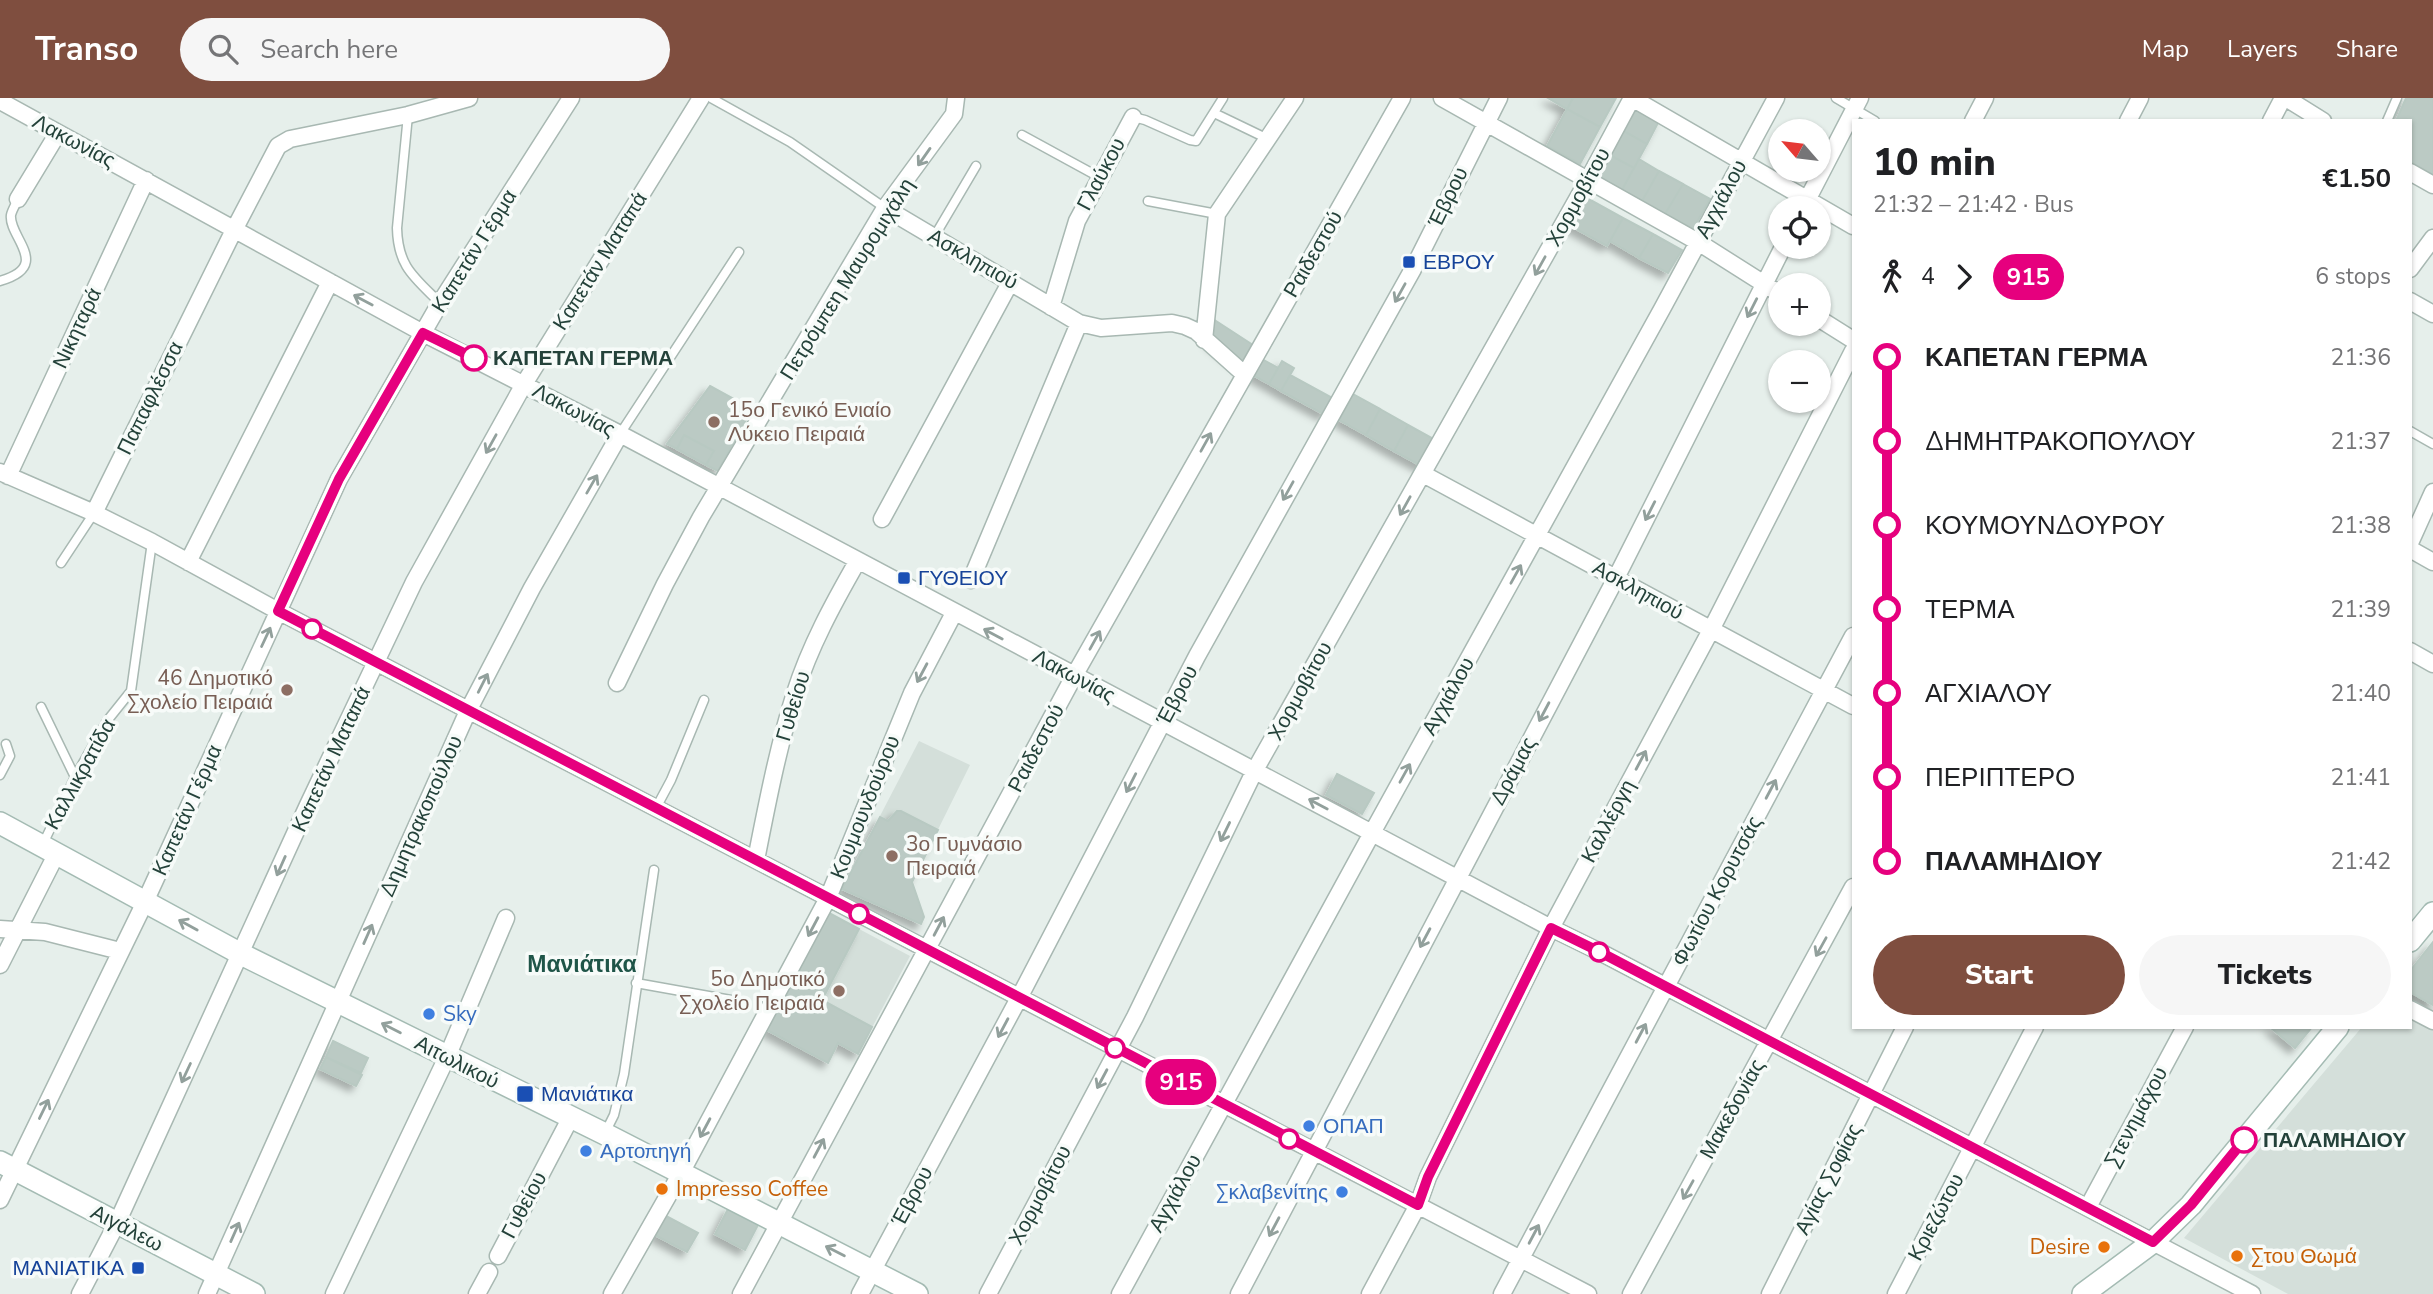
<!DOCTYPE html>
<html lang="en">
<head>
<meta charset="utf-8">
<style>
  :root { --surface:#fff; --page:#f6f6f6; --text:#202124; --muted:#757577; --accent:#7f4e3f }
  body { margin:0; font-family:"Nunito Sans",sans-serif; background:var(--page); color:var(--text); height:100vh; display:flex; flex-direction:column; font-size:26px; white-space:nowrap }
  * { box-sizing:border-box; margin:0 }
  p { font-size:23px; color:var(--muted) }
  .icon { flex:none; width:38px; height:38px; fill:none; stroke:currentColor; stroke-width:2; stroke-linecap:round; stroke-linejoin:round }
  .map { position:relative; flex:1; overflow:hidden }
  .drawer { position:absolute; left:1852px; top:21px; width:560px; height:910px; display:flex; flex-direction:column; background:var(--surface); border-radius:0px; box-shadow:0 2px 5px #0004 }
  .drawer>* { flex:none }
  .badge { padding:0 14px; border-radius:23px; font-size:24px; line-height:46px }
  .needle { width:46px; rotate:298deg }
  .fabs { position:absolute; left:1768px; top:21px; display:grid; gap:14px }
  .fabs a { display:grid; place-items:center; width:63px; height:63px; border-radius:50%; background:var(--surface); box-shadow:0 2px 5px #0004; font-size:35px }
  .map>.badge { position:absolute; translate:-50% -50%; box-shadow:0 0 0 4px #fff }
  .legs { display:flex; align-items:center; gap:10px; height:77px; padding:0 21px; font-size:23px }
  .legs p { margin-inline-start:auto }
  .head { display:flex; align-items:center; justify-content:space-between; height:119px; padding:0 21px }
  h1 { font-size:38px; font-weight:800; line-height:52px }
  .cta { display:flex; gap:14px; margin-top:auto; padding:14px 21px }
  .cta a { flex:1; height:80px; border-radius:42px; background:var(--accent); color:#fff; font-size:28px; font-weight:800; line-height:80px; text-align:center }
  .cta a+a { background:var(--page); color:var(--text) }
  ul { padding:0 21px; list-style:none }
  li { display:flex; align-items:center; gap:24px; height:84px; font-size:26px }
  li i { display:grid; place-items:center; width:10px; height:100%; margin:0 9px; background:currentColor }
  li i::after { content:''; width:18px; height:18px; margin:-9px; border:5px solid; border-radius:50%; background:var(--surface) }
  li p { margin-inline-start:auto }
  li:first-child i { background:linear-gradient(#0000 50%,currentColor 0) }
  li:last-child i { background:linear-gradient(currentColor 50%,#0000 0) }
  header { display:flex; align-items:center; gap:42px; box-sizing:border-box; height:98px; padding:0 35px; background:var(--accent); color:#fff }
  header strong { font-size:33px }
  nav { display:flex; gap:38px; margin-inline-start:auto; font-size:24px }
  .search { width:490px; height:63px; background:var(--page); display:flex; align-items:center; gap:18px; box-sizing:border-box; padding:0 24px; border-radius:38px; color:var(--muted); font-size:26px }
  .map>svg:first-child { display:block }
  .built { fill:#d4dfda }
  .building { fill:#bbcac4; stroke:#b8c9c2; stroke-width:2; filter:url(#shadow) }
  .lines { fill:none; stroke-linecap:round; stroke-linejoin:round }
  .lane-casing { stroke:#a8b8b2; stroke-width:11 }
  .street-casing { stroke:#a8b8b2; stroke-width:19 }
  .secondary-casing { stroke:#a4bbb3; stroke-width:24 }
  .lane { stroke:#fff; stroke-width:8 }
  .street { stroke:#fff; stroke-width:16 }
  .secondary { stroke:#fff; stroke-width:21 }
  .oneway { stroke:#92a09c }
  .line-1-casing { stroke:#fff; stroke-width:16 }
  .line-1 { stroke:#e6007e; stroke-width:10 }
  .transit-dot { fill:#1a4fb4; stroke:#f7fbf9; stroke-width:2.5 }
  .stop-1-dot { fill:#fff; stroke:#e6007e; stroke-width:3.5 }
  .education-dot { fill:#8d6e63; stroke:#f7fbf9; stroke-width:2.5 }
  .shop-dot { fill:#3f7fe0; stroke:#f7fbf9; stroke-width:2.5 }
  .food-dot { fill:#e8710a; stroke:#f7fbf9; stroke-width:2.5 }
  .labels { text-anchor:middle; stroke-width:7; stroke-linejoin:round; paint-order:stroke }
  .street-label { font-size:21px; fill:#24423a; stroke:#f7fbf9 }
  .transit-label { font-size:21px; fill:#164399; stroke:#f7fbf9; text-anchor:start }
  .stop-label { font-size:21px; font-weight:bold; fill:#24423a; stroke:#f7fbf9; text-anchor:start }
  .education-label { font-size:21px; fill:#785e54; stroke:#f7fbf9; text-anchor:start }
  .shop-label { font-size:21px; fill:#366cbe; stroke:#f7fbf9; text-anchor:start }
  .food-label { font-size:21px; fill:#c56008; stroke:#f7fbf9; text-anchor:start }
  .neighbourhood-label { font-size:23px; font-weight:bold; fill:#1f5548; stroke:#f7fbf9 }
</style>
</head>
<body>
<header>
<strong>Transo</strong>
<div class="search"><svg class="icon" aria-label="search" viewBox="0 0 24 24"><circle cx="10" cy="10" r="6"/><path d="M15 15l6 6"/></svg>Search here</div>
<nav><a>Map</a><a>Layers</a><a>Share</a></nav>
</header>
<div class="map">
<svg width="2433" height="1196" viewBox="0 0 2433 1196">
  <defs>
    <filter id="shadow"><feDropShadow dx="-5.5" dy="5.5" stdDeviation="3.5" flood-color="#0004"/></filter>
  </defs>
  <rect width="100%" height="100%" fill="#e6efeb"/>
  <!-- built -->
  <path class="built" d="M919 643 970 667 912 784 924 819 842 791Z
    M829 815 910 858 858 956 838 946 828 965 767 932Z
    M2433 844V1196H2288L2184 1140 2362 929H2410V873Z"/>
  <!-- building -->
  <path class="building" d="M1548 0H1573L1567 11Z
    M1573 0H1616L1600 29 1567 11Z
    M2406 0H2433V77L2410 63V23H2396Z
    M1635 7 1660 21 1647 46 1622 32Z
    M1567 11 1600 29 1580 66 1547 48Z
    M1622 32 1647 46 1634 70 1608 56Z
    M1608 56 1634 70 1622 92 1596 78Z
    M1639 61 1659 73 1642 103 1622 92Z
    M1659 73 1683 86 1665 116 1642 103Z
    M1683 86 1710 101 1693 131 1665 116Z
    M1585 99 1623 120 1607 148 1569 127Z
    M1623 120 1653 136 1639 160 1610 143Z
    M1653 136 1682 152 1668 175 1639 160Z
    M1213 221 1256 249 1244 268 1211 243Z
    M1260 260 1278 270 1269 286 1251 276Z
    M1282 263 1294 270 1281 293 1269 286Z
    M1290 277 1334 301 1325 317 1281 293Z
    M710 288 752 311 718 373 706 367 714 353 684 337 677 351 667 346Z
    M1353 296 1380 311 1366 337 1339 322Z
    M1380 311 1408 327 1394 353 1366 337Z
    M1408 327 1437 343 1423 369 1394 353Z
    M684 337 714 353 706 367 677 351Z
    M1337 676 1374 695 1362 716 1326 697Z
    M897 713H901L938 732 912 784 924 819 921 826 842 791 880 719 888 723Z
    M829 815 859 831 822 902 872 929 858 956 838 945 828 965 767 932Z
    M2433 844V907L2410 894V873Z
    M2270 929H2312L2295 950Z
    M333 943 368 960 361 975 326 959Z
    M326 959 362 977 356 988 320 971Z
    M729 1109 759 1125 745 1152 715 1136Z
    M666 1118 698 1135 687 1154 655 1137Z"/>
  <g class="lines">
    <!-- lane casing -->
    <g class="lane-casing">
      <path id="lane" d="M711 0 790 44 885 110
        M1836 0 1875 23
        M1214 15 1268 41
        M408 17 397 130C398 169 414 179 440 205
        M1133 19 1145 22 1190 42 1196 43 1223 0
        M2387 23 2397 0
        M1022 37 1099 79
        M1148 103 1217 116
        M934 139 976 68
        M0 183C53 168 8 139 11 117 12 112 16 106 18 101
        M2410 333 2433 346
        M620 336 739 154
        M61 465 94 415
        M41 609 75 679
        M0 677 10 658 6 646
        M656 710 671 682 704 602
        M42 748 75 679 107 623 131 593 152 444
        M636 885 731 902
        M606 1033 614 1017 624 976 654 772"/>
    </g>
    <!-- street casing -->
    <g class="street-casing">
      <path id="street" d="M1442 0 1698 144 1780 196
        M1632 0 1853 128
        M2286 0 2323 23
        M0 3 423 235 620 336 1551 830 1598 853 2252 1196
        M1973 23 1985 0
        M2128 23 2140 0
        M2271 23 2283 0
        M2410 74 2433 87
        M18 101 58 35
        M885 110 1079 225 1101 230 1172 225 1185 228 1196 233 1244 276
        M1803 110 1860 0
        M2410 171 2433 140
        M2410 203 2433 216
        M1051 209 1077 123 1133 19
        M1818 220 1853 242
        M1204 242 1217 116 1295 0
        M0 374 94 415 152 444 278 513 1588 1196
        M1423 376 1853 608
        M8 378 146 82
        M94 415 234 132 278 48 290 41 408 17 469 0
        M882 421 1011 183
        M2410 445 2433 394
        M2410 451 2433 464
        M188 464 330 184
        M971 482 1079 225
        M2410 553 2433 566
        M617 585 665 486 701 419 885 110 954 16 956 0
        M756 762C767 706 778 649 795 595 810 548 833 506 857 464
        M0 831 45 834 120 853
        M0 867 57 755
        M2410 911 2433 923
        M0 1102 145 804 339 381 440 205 571 0
        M2088 1109 2185 929
        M498 1158 571 1019
        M80 1196 117 1125 308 707 414 484 524 286 701 0
        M207 1196 468 613 532 490 620 336
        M334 1196 447 959 506 820
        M477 1196 489 1174
        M612 1196 681 1075 828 800 912 595 954 515
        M741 1196 1074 578 1402 0
        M860 1196 1019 900 1197 558 1413 171 1499 0
        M988 1196 1135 919 1255 672 1588 82 1632 0
        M1120 1196 1372 735 1662 211 1776 0
        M1239 1196 1616 480 1783 149
        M1370 1196 1418 1107 1428 1079 1551 830 1711 532 1853 253
        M1502 1196 1853 538
        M1631 1196 1853 789
        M1770 1196 1905 929
        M1896 1196 2035 929"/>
    </g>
    <!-- secondary casing -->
    <g class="secondary-casing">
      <path id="secondary" d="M0 725 241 856 605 1036 917 1196
        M2410 843 2433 815
        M0 1064 254 1196
        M2083 1196 2153 1144 2191 1107 2338 929"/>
    </g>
    <!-- lane -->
    <use href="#lane" class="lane"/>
    <!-- street -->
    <use href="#street" class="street"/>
    <!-- secondary -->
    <use href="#secondary" class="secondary"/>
  </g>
  <!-- one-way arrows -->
  <defs><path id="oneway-shaft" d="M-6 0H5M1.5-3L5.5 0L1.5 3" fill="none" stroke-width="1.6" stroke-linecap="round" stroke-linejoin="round" transform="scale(1.75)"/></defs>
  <g class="oneway">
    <use href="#oneway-shaft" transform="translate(924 59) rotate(125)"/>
    <use href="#oneway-shaft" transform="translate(1540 168) rotate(119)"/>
    <use href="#oneway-shaft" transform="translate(1400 195) rotate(119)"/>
    <use href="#oneway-shaft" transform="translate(363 202) rotate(-152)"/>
    <use href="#oneway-shaft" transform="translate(1752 210) rotate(117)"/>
    <use href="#oneway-shaft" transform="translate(1206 344) rotate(-61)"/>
    <use href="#oneway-shaft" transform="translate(491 346) rotate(119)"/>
    <use href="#oneway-shaft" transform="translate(592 386) rotate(-60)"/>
    <use href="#oneway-shaft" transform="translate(1288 393) rotate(119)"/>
    <use href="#oneway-shaft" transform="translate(1405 408) rotate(119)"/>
    <use href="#oneway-shaft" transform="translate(1650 413) rotate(117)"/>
    <use href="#oneway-shaft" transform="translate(1516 476) rotate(-61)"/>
    <use href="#oneway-shaft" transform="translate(993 536) rotate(-152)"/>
    <use href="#oneway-shaft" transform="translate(266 539) rotate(-65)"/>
    <use href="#oneway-shaft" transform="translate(1095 542) rotate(-61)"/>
    <use href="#oneway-shaft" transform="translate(922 575) rotate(118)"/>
    <use href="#oneway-shaft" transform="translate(483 585) rotate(-63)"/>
    <use href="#oneway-shaft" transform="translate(1544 614) rotate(118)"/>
    <use href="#oneway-shaft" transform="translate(1641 662) rotate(-62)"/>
    <use href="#oneway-shaft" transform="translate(1405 675) rotate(-61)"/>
    <use href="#oneway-shaft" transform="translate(1131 685) rotate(117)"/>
    <use href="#oneway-shaft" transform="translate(1771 691) rotate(-62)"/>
    <use href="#oneway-shaft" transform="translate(1318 706) rotate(-152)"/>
    <use href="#oneway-shaft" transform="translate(1225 734) rotate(116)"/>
    <use href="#oneway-shaft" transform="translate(281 768) rotate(114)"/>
    <use href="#oneway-shaft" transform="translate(188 827) rotate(-151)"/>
    <use href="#oneway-shaft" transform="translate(939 828) rotate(-62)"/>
    <use href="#oneway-shaft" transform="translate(813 829) rotate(118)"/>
    <use href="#oneway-shaft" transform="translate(368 836) rotate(-66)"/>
    <use href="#oneway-shaft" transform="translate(1425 840) rotate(118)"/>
    <use href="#oneway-shaft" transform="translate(1821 849) rotate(119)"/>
    <use href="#oneway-shaft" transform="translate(391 930) rotate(-153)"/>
    <use href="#oneway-shaft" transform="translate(1003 930) rotate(118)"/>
    <use href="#oneway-shaft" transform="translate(1641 935) rotate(-62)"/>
    <use href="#oneway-shaft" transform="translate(186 975) rotate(115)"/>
    <use href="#oneway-shaft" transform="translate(1102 981) rotate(118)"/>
    <use href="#oneway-shaft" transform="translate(44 1011) rotate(-64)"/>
    <use href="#oneway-shaft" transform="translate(705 1030) rotate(118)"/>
    <use href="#oneway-shaft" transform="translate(819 1050) rotate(-62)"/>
    <use href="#oneway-shaft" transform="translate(1688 1092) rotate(119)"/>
    <use href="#oneway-shaft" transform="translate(1274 1129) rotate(118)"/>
    <use href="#oneway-shaft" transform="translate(235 1134) rotate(-66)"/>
    <use href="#oneway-shaft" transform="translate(1534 1136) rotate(-62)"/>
    <use href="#oneway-shaft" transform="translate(835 1153) rotate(-153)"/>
  </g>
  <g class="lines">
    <!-- line-1 casing -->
    <g class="line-1-casing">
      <path id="line-1" d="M474 260 423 235 339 381 278 513 1418 1107 1428 1079 1551 830 1598 853 2153 1144 2191 1107 2244 1042"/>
    </g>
    <!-- line-1 -->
    <use href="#line-1" class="line-1"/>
  </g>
  <!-- markers -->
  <g class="transit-dot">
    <rect x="1402" y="157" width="14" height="14" rx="3.5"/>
    <rect x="897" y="473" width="14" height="14" rx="3.5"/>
    <rect x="516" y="987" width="18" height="18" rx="3.5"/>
    <rect x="131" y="1163" width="14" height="14" rx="3.5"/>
  </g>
  <g class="stop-1-dot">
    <circle cx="474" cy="260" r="12"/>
    <circle cx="312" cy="531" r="9"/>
    <circle cx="859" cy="816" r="9"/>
    <circle cx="1599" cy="854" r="9"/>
    <circle cx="1115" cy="950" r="9"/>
    <circle cx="1289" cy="1041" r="9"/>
    <circle cx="2244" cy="1042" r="12"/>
  </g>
  <g class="education-dot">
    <circle cx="714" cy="324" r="7"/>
    <circle cx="287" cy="592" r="7"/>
    <circle cx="892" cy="758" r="7"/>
    <circle cx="839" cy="893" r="7"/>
  </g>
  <g class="shop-dot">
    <circle cx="429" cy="916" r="7"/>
    <circle cx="1309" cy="1028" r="7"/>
    <circle cx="586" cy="1053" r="7"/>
    <circle cx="1342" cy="1094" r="7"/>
  </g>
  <g class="food-dot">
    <circle cx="662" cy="1091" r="7"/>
    <circle cx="2104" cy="1149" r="7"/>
    <circle cx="2237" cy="1158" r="7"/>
  </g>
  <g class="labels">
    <!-- street labels -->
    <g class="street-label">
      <text transform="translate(74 43) rotate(28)" y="7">Λακωνίας</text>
      <text transform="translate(1101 76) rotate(-62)" y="7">Γλαύκου</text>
      <text transform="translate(1448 99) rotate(-64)" y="7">Έβρου</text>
      <text transform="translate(1578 99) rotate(-61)" y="7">Χορμοβίτου</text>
      <text transform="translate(1721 101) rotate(-62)" y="7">Αγχιάλου</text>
      <text transform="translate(474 153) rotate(-58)" y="7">Καπετάν Γέρμα</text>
      <text transform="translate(1313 156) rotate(-60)" y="7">Ραιδεστού</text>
      <text transform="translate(973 161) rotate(30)" y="7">Ασκληπιού</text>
      <text transform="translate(600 163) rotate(-58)" y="7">Καπετάν Ματαπά</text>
      <text transform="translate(847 181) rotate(-58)" y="7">Πετρόμπεη Μαυρομιχάλη</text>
      <text transform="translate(77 230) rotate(-65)" y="7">Νικηταρά</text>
      <text transform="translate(150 300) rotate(-64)" y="7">Παπαφλέσσα</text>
      <text transform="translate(574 312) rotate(28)" y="7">Λακωνίας</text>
      <text transform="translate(1638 492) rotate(29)" y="7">Ασκληπιού</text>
      <text transform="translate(1074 578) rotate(28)" y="7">Λακωνίας</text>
      <text transform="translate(1300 593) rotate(-61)" y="7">Χορμοβίτου</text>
      <text transform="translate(1177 597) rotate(-62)" y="7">Έβρου</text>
      <text transform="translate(1448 598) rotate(-61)" y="7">Αγχιάλου</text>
      <text transform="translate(793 608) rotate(-73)" y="7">Γυθείου</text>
      <text transform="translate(1036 650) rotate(-62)" y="7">Ραιδεστού</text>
      <text transform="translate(331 661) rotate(-65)" y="7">Καπετάν Ματαπά</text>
      <text transform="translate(1513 673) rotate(-62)" y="7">Δράμας</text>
      <text transform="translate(80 676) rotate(-61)" y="7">Καλλικρατίδα</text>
      <text transform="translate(865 709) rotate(-68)" y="7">Κουμουνδούρου</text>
      <text transform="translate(187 712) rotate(-66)" y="7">Καπετάν Γέρμα</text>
      <text transform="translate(421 718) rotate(-66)" y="7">Δημητρακοπούλου</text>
      <text transform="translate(1608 723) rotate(-62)" y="7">Καλλέργη</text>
      <text transform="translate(1717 793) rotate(-62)" y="7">Φωτίου Κορυτσάς</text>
      <text transform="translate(457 964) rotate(27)" y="7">Αιτωλικού</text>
      <text transform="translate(1732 1011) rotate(-61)" y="7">Μακεδονίας</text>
      <text transform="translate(2136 1019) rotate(-62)" y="7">Στενημάχου</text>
      <text transform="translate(1828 1081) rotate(-63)" y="7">Αγίας Σοφίας</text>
      <text transform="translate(1175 1095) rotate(-61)" y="7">Αγχιάλου</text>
      <text transform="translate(1040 1097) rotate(-62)" y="7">Χορμοβίτου</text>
      <text transform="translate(912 1098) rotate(-62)" y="7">Έβρου</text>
      <text transform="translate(524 1107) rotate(-62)" y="7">Γυθείου</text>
      <text transform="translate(1936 1119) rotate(-62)" y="7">Κριεζώτου</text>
      <text transform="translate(127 1130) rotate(27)" y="7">Αιγάλεω</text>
    </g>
    <!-- transit labels -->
    <g class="transit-label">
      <text x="1423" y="171">ΕΒΡΟΥ</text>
      <text x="918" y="487">ΓΥΘΕΙΟΥ</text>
      <text x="541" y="1003">Μανιάτικα</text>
      <text x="124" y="1177" text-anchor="end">ΜΑΝΙΑΤΙΚΑ</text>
    </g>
    <!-- stop labels -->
    <g class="stop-label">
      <text x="493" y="267">ΚΑΠΕΤΑΝ ΓΕΡΜΑ</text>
      <text x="2263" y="1049">ΠΑΛΑΜΗΔΙΟΥ</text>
    </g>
    <!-- education labels -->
    <g class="education-label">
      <text x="728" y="319">15ο Γενικό Ενιαίο<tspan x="728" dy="24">Λύκειο Πειραιά</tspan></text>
      <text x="273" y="587" text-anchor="end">46 Δημοτικό<tspan x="273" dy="24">Σχολείο Πειραιά</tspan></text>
      <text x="906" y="753">3ο Γυμνάσιο<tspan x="906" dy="24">Πειραιά</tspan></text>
      <text x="825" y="888" text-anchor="end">5ο Δημοτικό<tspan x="825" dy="24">Σχολείο Πειραιά</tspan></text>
    </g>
    <!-- shop labels -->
    <g class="shop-label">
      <text x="443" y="923">Sky</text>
      <text x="1323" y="1035">ΟΠΑΠ</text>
      <text x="600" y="1060">Αρτοπηγή</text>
      <text x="1328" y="1101" text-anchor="end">Σκλαβενίτης</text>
    </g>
    <!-- food labels -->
    <g class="food-label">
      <text x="676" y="1098">Impresso Coffee</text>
      <text x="2090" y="1156" text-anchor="end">Desire</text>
      <text x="2251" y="1165">Στου Θωμά</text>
    </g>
    <!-- neighbourhood labels -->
    <g class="neighbourhood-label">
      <text x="582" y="874">Μανιάτικα</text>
    </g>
  </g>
</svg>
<div class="fabs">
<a><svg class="needle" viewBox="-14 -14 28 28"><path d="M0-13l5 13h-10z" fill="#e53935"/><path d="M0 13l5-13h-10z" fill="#757577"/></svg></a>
<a><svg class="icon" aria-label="locate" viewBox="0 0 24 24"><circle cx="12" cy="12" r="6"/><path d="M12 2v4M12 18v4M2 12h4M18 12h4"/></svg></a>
<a>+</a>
<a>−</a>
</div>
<b class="badge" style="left:1181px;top:984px;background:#e6007e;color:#fff">915</b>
<section class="drawer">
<div class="head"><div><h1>10 min</h1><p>21:32 – 21:42 · Bus</p></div><b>€1.50</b></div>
<div class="legs"><svg class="icon" aria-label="walk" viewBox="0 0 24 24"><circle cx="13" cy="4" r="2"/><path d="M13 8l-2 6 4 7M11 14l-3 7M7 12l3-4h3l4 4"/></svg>4<svg class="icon" aria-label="forward" viewBox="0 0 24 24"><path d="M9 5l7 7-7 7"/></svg><b class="badge" style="background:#e6007e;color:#fff">915</b><p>6 stops</p></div>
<ul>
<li><i style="color:#e6007e"></i><b>ΚΑΠΕΤΑΝ ΓΕΡΜΑ</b><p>21:36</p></li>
<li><i style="color:#e6007e"></i><span>ΔΗΜΗΤΡΑΚΟΠΟΥΛΟΥ</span><p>21:37</p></li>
<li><i style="color:#e6007e"></i><span>ΚΟΥΜΟΥΝΔΟΥΡΟΥ</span><p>21:38</p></li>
<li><i style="color:#e6007e"></i><span>ΤΕΡΜΑ</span><p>21:39</p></li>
<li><i style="color:#e6007e"></i><span>ΑΓΧΙΑΛΟΥ</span><p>21:40</p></li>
<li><i style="color:#e6007e"></i><span>ΠΕΡΙΠΤΕΡΟ</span><p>21:41</p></li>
<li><i style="color:#e6007e"></i><b>ΠΑΛΑΜΗΔΙΟΥ</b><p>21:42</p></li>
</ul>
<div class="cta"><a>Start</a><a>Tickets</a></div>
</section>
</div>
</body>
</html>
